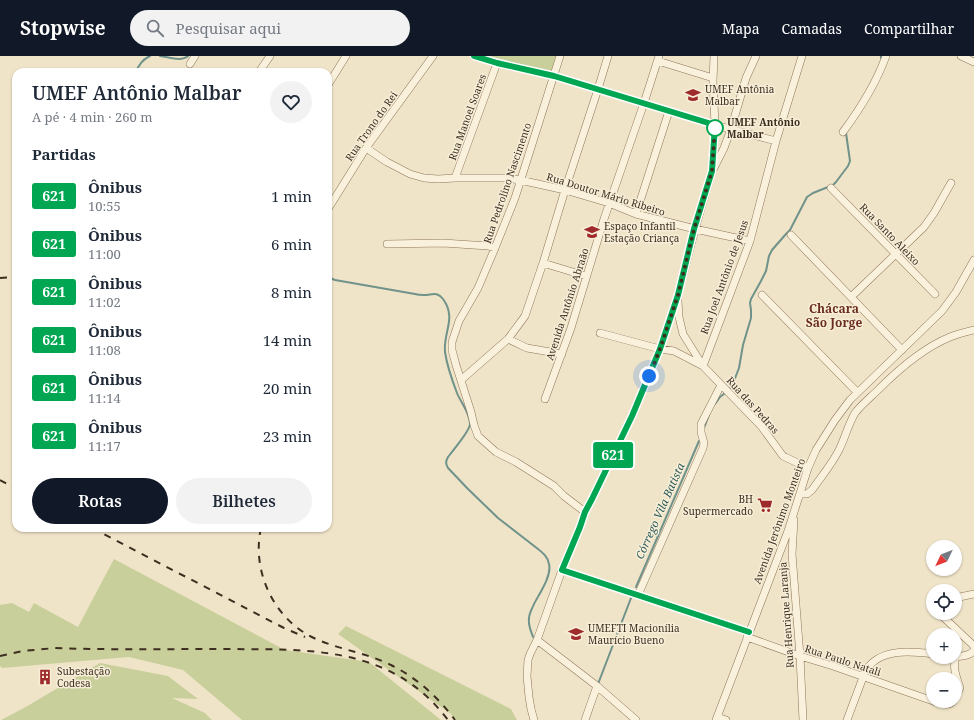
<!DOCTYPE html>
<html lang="pt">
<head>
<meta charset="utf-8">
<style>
  :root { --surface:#fff; --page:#f2f2f3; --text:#1f2937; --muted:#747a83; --accent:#111827 }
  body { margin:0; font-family:"Noto Serif",serif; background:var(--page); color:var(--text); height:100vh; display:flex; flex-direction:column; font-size:15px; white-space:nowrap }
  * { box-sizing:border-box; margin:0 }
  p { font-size:13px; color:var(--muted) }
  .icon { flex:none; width:22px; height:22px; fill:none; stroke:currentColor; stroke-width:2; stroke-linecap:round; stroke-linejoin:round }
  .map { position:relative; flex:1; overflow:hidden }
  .drawer { position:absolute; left:12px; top:12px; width:320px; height:464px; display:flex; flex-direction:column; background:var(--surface); border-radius:12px; box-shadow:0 1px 3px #0004 }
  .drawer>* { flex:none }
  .badge { padding:0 8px; border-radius:3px; font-size:14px; line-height:26px }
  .needle { width:26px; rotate:227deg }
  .fabs { position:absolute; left:926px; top:484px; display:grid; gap:8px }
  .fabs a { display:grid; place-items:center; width:36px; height:36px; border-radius:50%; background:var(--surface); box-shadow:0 1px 3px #0004; font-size:20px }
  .you { position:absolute; width:20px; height:20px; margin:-10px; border:3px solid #fff; border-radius:50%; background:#1a73e8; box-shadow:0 0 0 6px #1a73e833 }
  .map>.badge { position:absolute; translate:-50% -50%; box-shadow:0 0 0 2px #fff }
  h2 { padding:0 20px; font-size:15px; line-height:36px }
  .round { display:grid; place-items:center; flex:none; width:42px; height:42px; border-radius:21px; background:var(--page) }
  .overview { display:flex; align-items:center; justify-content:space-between; height:68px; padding:0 20px }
  h1 { font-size:19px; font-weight:600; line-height:30px }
  .primary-button { display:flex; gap:8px; margin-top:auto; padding:8px 20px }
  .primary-button a { flex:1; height:46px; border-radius:24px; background:var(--accent); color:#fff; font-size:16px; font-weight:600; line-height:46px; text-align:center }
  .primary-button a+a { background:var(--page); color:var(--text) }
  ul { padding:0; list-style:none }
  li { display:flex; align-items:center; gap:12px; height:48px; padding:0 20px }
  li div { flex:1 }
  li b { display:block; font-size:15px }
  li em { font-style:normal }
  li .badge { min-width:44px; font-weight:700; text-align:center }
  header { display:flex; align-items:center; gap:24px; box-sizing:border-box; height:56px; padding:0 20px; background:var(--accent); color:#fff }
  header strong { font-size:19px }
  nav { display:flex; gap:22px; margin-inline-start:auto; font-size:14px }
  .search { width:280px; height:36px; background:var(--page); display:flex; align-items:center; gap:10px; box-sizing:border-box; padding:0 14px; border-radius:22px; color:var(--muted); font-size:15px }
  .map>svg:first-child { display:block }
  .green { fill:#c9cf9b }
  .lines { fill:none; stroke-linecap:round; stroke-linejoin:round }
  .stream { stroke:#6f938a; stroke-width:2 }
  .minor-casing { stroke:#8d765c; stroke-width:8 }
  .minor { stroke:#faf1dc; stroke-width:7 }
  .rail { stroke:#3d2e20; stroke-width:2; stroke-dasharray:7 7; stroke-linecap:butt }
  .line-casing { stroke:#fff; stroke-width:9 }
  .line { stroke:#00a651; stroke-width:6 }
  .walk { stroke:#3d2e20; stroke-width:4; stroke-dasharray:0 7.2 }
  .stop-dot { fill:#fff; stroke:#00a651; stroke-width:2 }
  .labels { text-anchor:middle; stroke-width:3; stroke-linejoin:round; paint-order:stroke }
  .poi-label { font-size:10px; fill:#3d2e20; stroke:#f7eed8; text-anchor:start }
  .street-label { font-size:10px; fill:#3d2e20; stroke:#f7eed8 }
  .stop-label { font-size:10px; font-weight:bold; fill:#3d2e20; stroke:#f7eed8; text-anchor:start }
  .water-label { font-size:11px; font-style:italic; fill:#2f5d5a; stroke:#f7eed8 }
  .quarter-label { font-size:12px; font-weight:bold; fill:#6b2e1e; stroke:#f7eed8 }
</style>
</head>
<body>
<header>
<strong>Stopwise</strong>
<div class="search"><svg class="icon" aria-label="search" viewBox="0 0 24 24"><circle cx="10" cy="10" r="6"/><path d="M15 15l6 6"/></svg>Pesquisar aqui</div>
<nav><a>Mapa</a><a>Camadas</a><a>Compartilhar</a></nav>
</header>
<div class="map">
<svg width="974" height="664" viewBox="0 0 974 664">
  <rect width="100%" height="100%" fill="#f0e4c8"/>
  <!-- green -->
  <path class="green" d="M489 0H558L553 18Z
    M114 503 285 594 369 606 441 664H242L183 614 129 601 2 612 0 610V549L12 547 29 556 34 547 78 571Z
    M346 570 511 653 517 664H454L451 658 338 578Z
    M100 607 168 620 198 643 172 642 205 657 212 664H1L24 652Z"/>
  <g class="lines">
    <!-- stream -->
    <path class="stream" d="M160 0C169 1 181 6 188 0
      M881 0V2
      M136 16C139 8 143 3 150 0
      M328 221 335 224 415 238C418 239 421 239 424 239 432 239 437 235 443 243 457 262 443 276 445 296 447 310 452 324 457 337 461 347 470 357 470 368 470 375 453 394 448 401 446 405 445 407 448 412L468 433 498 462 538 493C543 497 548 501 549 508 552 520 539 538 534 548 532 553 529 557 529 563 528 569 531 575 533 581
      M729 334 734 325 739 312 743 289 751 262V254L750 247 751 243 761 225 766 215 769 200 772 194 786 178 790 174 807 141 813 137 833 129 836 126 848 110 850 105 846 77
      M715 348 720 341 725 337
      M704 372 709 359
      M636 531 699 385
      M598 628 631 542"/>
    <!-- minor casing -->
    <g class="minor-casing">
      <path id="minor" d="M474 0 497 7 554 20 715 69 776 85
        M560 0 515 142 495 192 478 232 459 265 452 286V294L456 309 471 356 474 369 478 380 496 396 516 406 554 430 564 440 585 456
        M961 0 974 6
        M658 5 713 22
        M190 8 195 0
        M259 16 270 0
        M328 29 346 0
        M843 76C860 53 876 28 886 0
        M366 92 387 106 410 118 424 122 438 123 455 122H506L520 124 565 134 609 147 636 158 695 173 750 185
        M714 112 724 92 731 73 746 22 756 0
        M455 122 497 7
        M831 132 935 238
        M328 153 366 92 433 0
        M636 158 669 55
        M791 179 902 294
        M387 188 443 187 488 190 495 192
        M543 207 586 220
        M762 239 857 336
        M851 241 924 171 934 157 951 127
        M678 245 679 261 683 278 703 310 761 370 783 400 808 412
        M600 277 660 293 674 295 701 309
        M508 283 527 292 562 298
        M703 310 750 185 776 85 802 0
        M461 324 508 283 525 260 543 207 565 134 598 33 608 0
        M545 343 571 272 604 163 644 47 659 0
        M800 438H807L812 434C821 421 832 408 839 394 845 382 848 369 855 357 862 348 871 341 879 333 899 313 923 292 950 281 958 278 966 276 974 274
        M794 464 792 498 800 600 803 664
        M562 514 749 576
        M638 539 703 392 704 387 701 376V368L721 329
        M955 542 974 538
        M939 557 973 589 974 591
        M747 581 800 600 833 610 933 645
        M537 584 597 630 636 664
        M955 601C961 600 971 600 974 594
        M955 642 960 632C957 622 952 612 956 601
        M933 645C939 647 949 651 953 645
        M717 661 726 664
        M534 664 531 653 529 641 527 620 528 604 530 598 537 584 562 514 580 471 585 456 592 443 632 360 660 293 678 239 695 173 712 115 715 69 713 25 714 0
        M585 664 597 630
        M716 664 788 475 808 412 816 394 835 364 850 344 942 255 956 236 974 204
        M847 664 865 616C878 592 910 595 933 598"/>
    </g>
    <!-- minor -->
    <use href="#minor" class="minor"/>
    <!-- rail -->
    <path class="rail" d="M0 222 16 221
      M0 424 16 433
      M92 472 284 572 305 581
      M261 472C251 516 275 565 316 583 341 594 367 597 391 609 417 622 438 641 455 664
      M0 600 23 595 55 592C108 594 162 593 215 593 302 594 389 586 448 664"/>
  </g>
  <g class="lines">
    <!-- line casing -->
    <g class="line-casing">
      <path id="line" d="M474 0 497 7 554 20 715 69 712 115 694 173 678 239 660 293 632 360 592 443 585 456 580 471 562 514 749 576"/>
    </g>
    <!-- line -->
    <use href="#line" class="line"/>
    <!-- walk -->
    <path class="walk" d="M649 320 660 293 678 239 694 173 712 115 715 69V72"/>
  </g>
  <!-- icons -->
  <defs>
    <g id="school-bare" transform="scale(1.2)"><path d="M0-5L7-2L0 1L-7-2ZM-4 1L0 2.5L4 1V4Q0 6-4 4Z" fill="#9e2a2b" stroke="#f7eed8" stroke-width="2.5" paint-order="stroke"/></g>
    <g id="supermarket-bare" transform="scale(1.2)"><path d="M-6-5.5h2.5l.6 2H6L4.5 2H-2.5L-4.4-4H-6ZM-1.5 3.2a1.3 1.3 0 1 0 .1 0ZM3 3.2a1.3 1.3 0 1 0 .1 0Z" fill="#9e2a2b" stroke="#f7eed8" stroke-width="2.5" paint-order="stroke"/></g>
    <g id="building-bare" transform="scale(1.2)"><path d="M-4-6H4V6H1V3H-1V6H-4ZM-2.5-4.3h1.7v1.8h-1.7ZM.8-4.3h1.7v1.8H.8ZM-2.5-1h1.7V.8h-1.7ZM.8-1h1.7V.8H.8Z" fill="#9e2a2b" stroke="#f7eed8" stroke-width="2.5" paint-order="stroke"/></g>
  </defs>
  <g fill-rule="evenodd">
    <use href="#school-bare" x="693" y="39"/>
    <use href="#school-bare" x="592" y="176"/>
    <use href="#supermarket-bare" x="765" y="449"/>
    <use href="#school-bare" x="576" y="578"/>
    <use href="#building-bare" x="45" y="621"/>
  </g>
  <!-- markers -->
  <circle class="stop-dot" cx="715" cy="72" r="8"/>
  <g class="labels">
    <!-- poi labels -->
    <g class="poi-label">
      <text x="705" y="37">UMEF Antônia<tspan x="705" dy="12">Malbar</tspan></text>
      <text x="604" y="174">Espaço Infantil<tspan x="604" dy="12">Estação Criança</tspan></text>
      <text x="753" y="447" text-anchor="end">BH<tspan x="753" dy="12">Supermercado</tspan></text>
      <text x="588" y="576">UMEFTI Macionília<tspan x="588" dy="12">Maurício Bueno</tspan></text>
      <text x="57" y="619">Subestação<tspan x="57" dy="12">Codesa</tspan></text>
    </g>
    <!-- street labels -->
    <g class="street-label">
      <text transform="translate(467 61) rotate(-70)" y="4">Rua Manoel Soares</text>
      <text transform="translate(371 70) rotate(-55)" y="4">Rua Trono do Rei</text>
      <text transform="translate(507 127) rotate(-71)" y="4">Rua Pedrolino Nascimento</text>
      <text transform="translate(606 138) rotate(17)" y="4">Rua Doutor Mário Ribeiro</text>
      <text transform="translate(890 178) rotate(46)" y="4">Rua Santo Aleixo</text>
      <text transform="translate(724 221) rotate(-70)" y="4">Rua Joel Antônio de Jesus</text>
      <text transform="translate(567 248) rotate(-72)" y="4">Avenida Antônio Abraão</text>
      <text transform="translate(753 349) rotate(48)" y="4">Rua das Pedras</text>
      <text transform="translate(779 465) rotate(-70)" y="4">Avenida Jerônimo Monteiro</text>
      <text transform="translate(786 559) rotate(-94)" y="4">Rua Henrique Laranja</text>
      <text transform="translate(843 604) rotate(18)" y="4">Rua Paulo Natali</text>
    </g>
    <!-- stop labels -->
    <g class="stop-label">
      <text x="727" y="70">UMEF Antônio<tspan x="727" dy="12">Malbar</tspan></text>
    </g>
    <!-- water labels -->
    <g class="water-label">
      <text transform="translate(660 455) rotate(-66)" y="4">Córrego Vila Batista</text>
    </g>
    <!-- quarter labels -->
    <g class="quarter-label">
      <text x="834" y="257">Chácara<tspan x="834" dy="14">São Jorge</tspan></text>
    </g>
  </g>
</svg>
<div class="fabs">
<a><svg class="needle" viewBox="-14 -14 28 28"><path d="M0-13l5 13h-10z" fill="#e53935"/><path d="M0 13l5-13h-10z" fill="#747a83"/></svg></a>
<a><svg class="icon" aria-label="locate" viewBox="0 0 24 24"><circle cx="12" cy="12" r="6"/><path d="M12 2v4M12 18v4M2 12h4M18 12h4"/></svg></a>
<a>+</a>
<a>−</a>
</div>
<div class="you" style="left:649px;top:320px"></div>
<b class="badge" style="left:613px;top:399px;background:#00a651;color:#fff">621</b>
<section class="drawer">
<div class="overview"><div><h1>UMEF Antônio Malbar</h1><p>A pé · 4 min · 260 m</p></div><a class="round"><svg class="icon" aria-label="heart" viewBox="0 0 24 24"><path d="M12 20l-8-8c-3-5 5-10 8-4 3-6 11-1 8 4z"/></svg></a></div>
<h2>Partidas</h2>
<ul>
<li><span class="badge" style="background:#00a651;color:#fff">621</span><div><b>Ônibus</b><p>10:55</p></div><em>1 min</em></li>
<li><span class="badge" style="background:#00a651;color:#fff">621</span><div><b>Ônibus</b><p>11:00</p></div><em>6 min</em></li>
<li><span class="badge" style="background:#00a651;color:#fff">621</span><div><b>Ônibus</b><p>11:02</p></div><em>8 min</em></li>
<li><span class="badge" style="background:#00a651;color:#fff">621</span><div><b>Ônibus</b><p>11:08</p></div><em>14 min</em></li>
<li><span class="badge" style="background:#00a651;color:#fff">621</span><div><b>Ônibus</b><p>11:14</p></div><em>20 min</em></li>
<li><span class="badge" style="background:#00a651;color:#fff">621</span><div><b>Ônibus</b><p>11:17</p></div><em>23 min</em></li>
</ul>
<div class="primary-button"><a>Rotas</a><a>Bilhetes</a></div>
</section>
</div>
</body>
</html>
